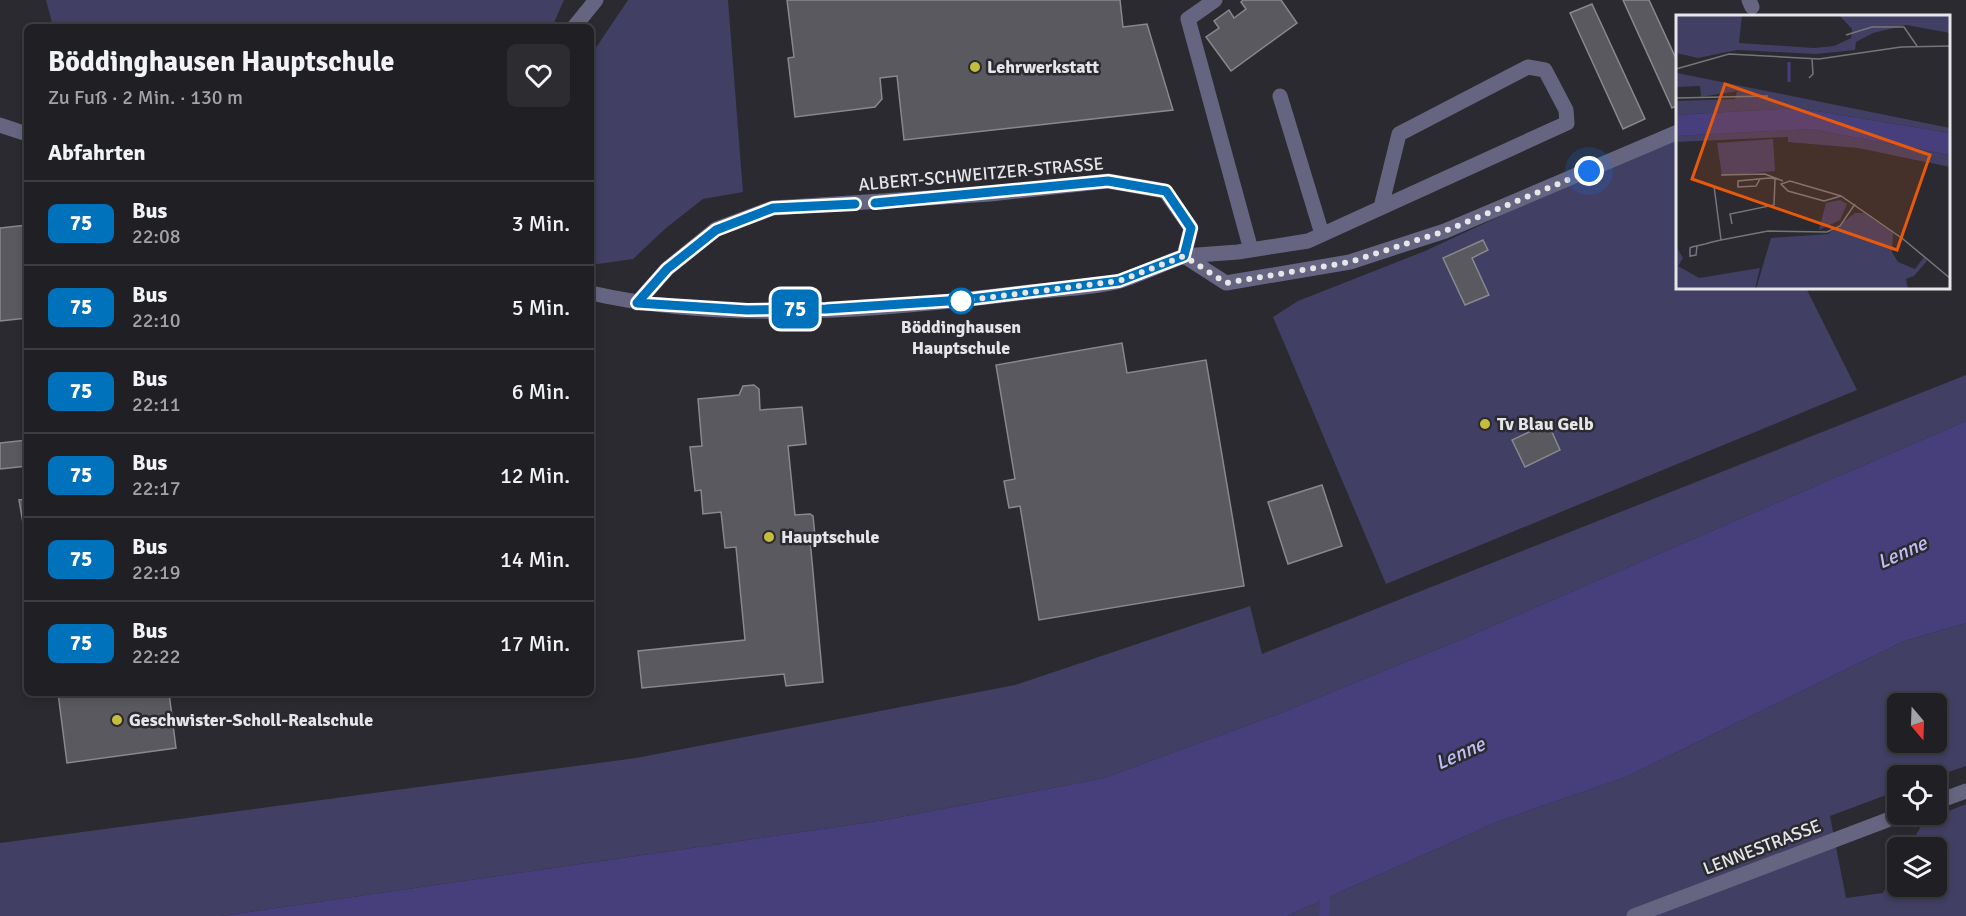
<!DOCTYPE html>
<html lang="de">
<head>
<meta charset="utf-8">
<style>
  :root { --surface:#202024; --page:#2d2d31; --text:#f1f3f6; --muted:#a2a3a6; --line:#3d3e41 }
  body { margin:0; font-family:Signika,sans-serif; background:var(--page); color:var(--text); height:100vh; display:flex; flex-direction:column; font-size:22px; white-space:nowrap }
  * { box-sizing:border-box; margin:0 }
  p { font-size:20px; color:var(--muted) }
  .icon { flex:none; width:33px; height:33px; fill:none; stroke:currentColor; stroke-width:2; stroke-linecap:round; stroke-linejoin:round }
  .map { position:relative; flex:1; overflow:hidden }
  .details { position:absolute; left:24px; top:24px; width:570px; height:672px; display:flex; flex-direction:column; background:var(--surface); border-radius:9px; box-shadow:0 3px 9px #0003,0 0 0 2px var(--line) }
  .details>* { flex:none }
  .badge { padding:0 12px; border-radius:9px; font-size:21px; line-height:39px }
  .needle { width:39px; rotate:161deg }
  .buttons { position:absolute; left:1887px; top:693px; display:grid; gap:12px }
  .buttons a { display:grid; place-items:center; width:60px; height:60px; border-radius:9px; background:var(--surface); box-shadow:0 3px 9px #0003,0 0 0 2px var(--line); font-size:30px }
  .you { position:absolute; width:30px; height:30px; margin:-15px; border:4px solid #fff; border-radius:50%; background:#1a73e8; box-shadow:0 0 0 9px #1a73e833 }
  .map>.badge { position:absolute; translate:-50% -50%; box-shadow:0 0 0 3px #fff }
  h2 { padding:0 24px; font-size:22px; line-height:54px }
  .round { display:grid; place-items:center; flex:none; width:63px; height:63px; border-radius:9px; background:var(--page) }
  .head { display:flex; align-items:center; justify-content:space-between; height:102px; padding:0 24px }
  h1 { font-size:28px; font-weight:700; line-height:45px }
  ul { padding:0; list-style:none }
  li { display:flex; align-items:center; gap:18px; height:84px; padding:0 24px; border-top:2px solid var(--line) }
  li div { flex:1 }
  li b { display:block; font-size:22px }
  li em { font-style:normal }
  li .badge { min-width:66px; font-weight:700; text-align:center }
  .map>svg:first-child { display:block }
  .green { fill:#413f63; fill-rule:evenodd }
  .water { fill:#463f7b }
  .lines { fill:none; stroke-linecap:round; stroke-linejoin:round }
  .stream { stroke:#463f7b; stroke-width:10 }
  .building { fill:#59595f; stroke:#88888e; stroke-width:1.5 }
  .service { stroke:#666581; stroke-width:15 }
  .minor { stroke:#666581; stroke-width:15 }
  .line-casing { stroke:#fff; stroke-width:14 }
  .line { stroke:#0072bc; stroke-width:9 }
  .walk { stroke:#e6e6e9; stroke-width:6; stroke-dasharray:0 10.8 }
  .poi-dot { fill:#c4bd3e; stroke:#2a2a30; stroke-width:2 }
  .stop-dot { fill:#fff; stroke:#0072bc; stroke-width:3 }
  .labels { text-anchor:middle; stroke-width:5; stroke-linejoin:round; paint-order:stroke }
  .poi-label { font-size:18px; font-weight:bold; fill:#e6e6e9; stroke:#2a2a30; text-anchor:start }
  .street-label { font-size:18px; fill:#e6e6e9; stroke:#2a2a30 }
  .stop-label { font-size:18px; font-weight:bold; fill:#e6e6e9; stroke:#2a2a30 }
  .water-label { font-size:20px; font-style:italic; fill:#c0bef5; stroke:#2a2a30 }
  .inset-river { fill:none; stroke:#463f7b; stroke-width:3 }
  .inset-road { fill:none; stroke:#75757a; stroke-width:1.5 }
  .view { fill:#e8590c; fill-opacity:0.15; stroke:#e8590c; stroke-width:3 }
  .inset-edge { fill:none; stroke:#e6e6e9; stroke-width:3 }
</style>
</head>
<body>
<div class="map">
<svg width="1966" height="916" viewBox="0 0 1966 916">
  <rect width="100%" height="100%" fill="#2a2a30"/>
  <!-- green -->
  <path class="green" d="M46 0H564L552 27H53Z
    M628 0H728L743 192 703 199 666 228 633 259 598 264 591 263V55Z
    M1678 133V288H1806L1857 390 1386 584 1273 317 1298 301 1425 251Z
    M1966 375V421L1460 640 1278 714 1104 778 885 820 221 916H0V843L636 758 1015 685 1250 606 1262 654Z
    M1966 623V766L1937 776H1898L1897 791 1830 816 1846 898 1883 893 1897 867 1898 886H1936V848L1909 847 1924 821 1966 804V916H1287L1499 821 1626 777 1904 641ZM1898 704H1936V742H1898Z"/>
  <!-- water -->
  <path class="water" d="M1966 421V623L1904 641 1626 777 1499 821 1287 916H221L885 820 1104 778 1278 714 1460 640Z"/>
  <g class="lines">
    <!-- stream -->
    <path class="stream" d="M1320 887 1325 900 1324 916"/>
  </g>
  <!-- building -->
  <path class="building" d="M787 0H1120L1123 27 1147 24 1173 110 904 140 897 76 880 78 882 99 875 107 795 117 788 58 794 57Z
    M1243 0H1281L1297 23 1231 71 1206 37 1219 28 1214 21 1229 10 1234 18 1246 9 1241 2Z
    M1623 0H1649L1678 63V105L1672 108Z
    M1592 4 1645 119 1623 129 1570 13Z
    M27 225V318L0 321V228Z
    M1483 240 1488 250 1472 258 1489 295 1465 305 1443 258Z
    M1122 343 1127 373 1206 360 1244 586 1039 620 1020 506 1009 508 1004 481 1015 479 996 365Z
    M754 385 759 389 760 410 802 407 806 444 788 446 795 515 810 514 813 516 815 536 810 539 823 682 786 686 784 674 642 688 638 651 745 640 736 547 725 548 721 512 703 514 701 490 695 491 690 447 702 446 698 399 739 395 743 386Z
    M1548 423 1560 450 1525 467 1512 440Z
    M27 440V466L0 469V443Z
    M1322 485 1342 546 1288 564 1268 502Z
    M27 499V546L19 500Z
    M58 693H169L176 748 67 763Z"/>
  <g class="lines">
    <!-- service -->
    <path class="service" d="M1215 0 1188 19 1251 250
      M1749 0 1752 7
      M574 27 596 0
      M1280 96 1322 234
      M1184 256 1238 252 1308 241 1567 123 1566 110 1545 70 1528 67 1399 134 1381 207
      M1184 256 1226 283 1350 262 1445 231 1678 132
      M591 293C727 324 883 310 1021 293 1052 289 1091 289 1120 281 1141 274 1163 264 1184 256L1191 228 1165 191 1108 181 990 194 773 208 716 229 667 269 637 303"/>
    <!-- minor -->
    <path class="minor" d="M0 125 27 134
      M1936 802 1966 791
      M1634 916 1903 814"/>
  </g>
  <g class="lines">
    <!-- line casing -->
    <g class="line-casing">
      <path id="line" d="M855 204 773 208 716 230 667 269 637 303 747 310 826 309 963 300 1119 281 1184 256 1191 228 1166 191 1108 181 875 203"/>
    </g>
    <!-- line -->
    <use href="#line" class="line"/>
    <!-- walk -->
    <path class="walk" d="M961 301 1119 281 1184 256 1226 283 1350 262 1445 231 1589 171"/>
  </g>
  <!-- markers -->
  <g class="poi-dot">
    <circle cx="975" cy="67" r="6"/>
    <circle cx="1485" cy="424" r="6"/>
    <circle cx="769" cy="537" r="6"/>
    <circle cx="117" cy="720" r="6"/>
  </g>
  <circle class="stop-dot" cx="961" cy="301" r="12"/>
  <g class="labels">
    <!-- poi labels -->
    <g class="poi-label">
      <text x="987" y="73">Lehrwerkstatt</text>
      <text x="1497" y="430">Tv Blau Gelb</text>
      <text x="781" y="543">Hauptschule</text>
      <text x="129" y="726">Geschwister-Scholl-Realschule</text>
    </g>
    <!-- street labels -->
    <g class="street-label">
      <text transform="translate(981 174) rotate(-5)" y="6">ALBERT-SCHWEITZER-STRASSE</text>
      <text transform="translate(1762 847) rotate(-21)" y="6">LENNESTRASSE</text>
    </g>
    <!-- stop labels -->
    <g class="stop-label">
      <text x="961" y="333">Böddinghausen<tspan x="961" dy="21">Hauptschule</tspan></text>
    </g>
    <!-- water labels -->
    <g class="water-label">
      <text transform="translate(1902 552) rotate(-24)" y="7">Lenne</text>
      <text transform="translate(1460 753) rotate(-24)" y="7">Lenne</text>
    </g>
  </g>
  <!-- overview -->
  <g transform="translate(1676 15)">
    <rect width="274" height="274" fill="#2a2a30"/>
    <path d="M0 0H66L63 28 138 33 158 31 175 23 176 14 163 0H274V18L230 10 197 18 180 27 179 35 140 39 61 35 22 43 0 38ZM1 58 274 113V118L122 93 0 100V86L59 84 61 76 25 82 24 71 0 72ZM134 114 274 140V152L182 133 112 127V122L0 127V121ZM97 124 99 156 46 161 41 128ZM164 185 171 189 164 205 143 215 150 188ZM179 198H188L217 218 216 237 222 247 239 254 248 242 251 246 238 261 230 264 232 274H80L95 223 152 219ZM0 231 7 243 2 251 23 263 84 253 79 274H0Z" fill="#413f63"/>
    <path d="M122 93 274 118V140L134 114 0 121V100Z" fill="#463f7b"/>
    <path class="inset-river" d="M113 67V47"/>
    <path class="inset-road" d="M170 20 196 12H228L241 31M0 54 53 39 143 44 225 32 275 31M133 63 137 59 136 44M0 83 92 81M45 160 89 159 107 166M84 164 80 171 62 172V166L93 163 101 164M38 171 45 225M165 181 148 186 112 176 105 169 114 166 165 181 227 224 275 264M56 209 54 199 98 190 99 164M21 231 20 240 14 241V233L16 232 29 229 36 227 45 225 92 216 151 217 164 211 179 189"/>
    <path class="view" d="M49 69 254 140 221 235 16 164Z"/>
    <rect width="274" height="274" class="inset-edge"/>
  </g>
</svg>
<div class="buttons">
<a><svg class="needle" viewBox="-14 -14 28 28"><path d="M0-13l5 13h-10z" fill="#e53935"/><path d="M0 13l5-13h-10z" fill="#a2a3a6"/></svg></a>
<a><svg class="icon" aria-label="locate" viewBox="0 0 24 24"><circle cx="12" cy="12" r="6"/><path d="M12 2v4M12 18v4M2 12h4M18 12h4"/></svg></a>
<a><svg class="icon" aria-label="layers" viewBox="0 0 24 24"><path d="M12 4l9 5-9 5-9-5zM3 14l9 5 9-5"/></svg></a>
</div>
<div class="you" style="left:1589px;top:171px"></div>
<b class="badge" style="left:795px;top:309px;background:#0072bc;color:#fff">75</b>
<section class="details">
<div class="head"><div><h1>Böddinghausen Hauptschule</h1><p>Zu Fuß · 2 Min. · 130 m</p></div><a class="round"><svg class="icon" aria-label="heart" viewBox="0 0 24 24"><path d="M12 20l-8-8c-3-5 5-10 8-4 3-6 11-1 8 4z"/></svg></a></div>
<h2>Abfahrten</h2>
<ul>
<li><span class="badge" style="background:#0072bc;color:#fff">75</span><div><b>Bus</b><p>22:08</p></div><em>3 Min.</em></li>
<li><span class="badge" style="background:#0072bc;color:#fff">75</span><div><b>Bus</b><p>22:10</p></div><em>5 Min.</em></li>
<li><span class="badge" style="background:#0072bc;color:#fff">75</span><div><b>Bus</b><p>22:11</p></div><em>6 Min.</em></li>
<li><span class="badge" style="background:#0072bc;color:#fff">75</span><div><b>Bus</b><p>22:17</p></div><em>12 Min.</em></li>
<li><span class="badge" style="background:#0072bc;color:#fff">75</span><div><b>Bus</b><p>22:19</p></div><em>14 Min.</em></li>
<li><span class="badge" style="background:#0072bc;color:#fff">75</span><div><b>Bus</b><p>22:22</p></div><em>17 Min.</em></li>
</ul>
</section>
</div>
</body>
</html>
